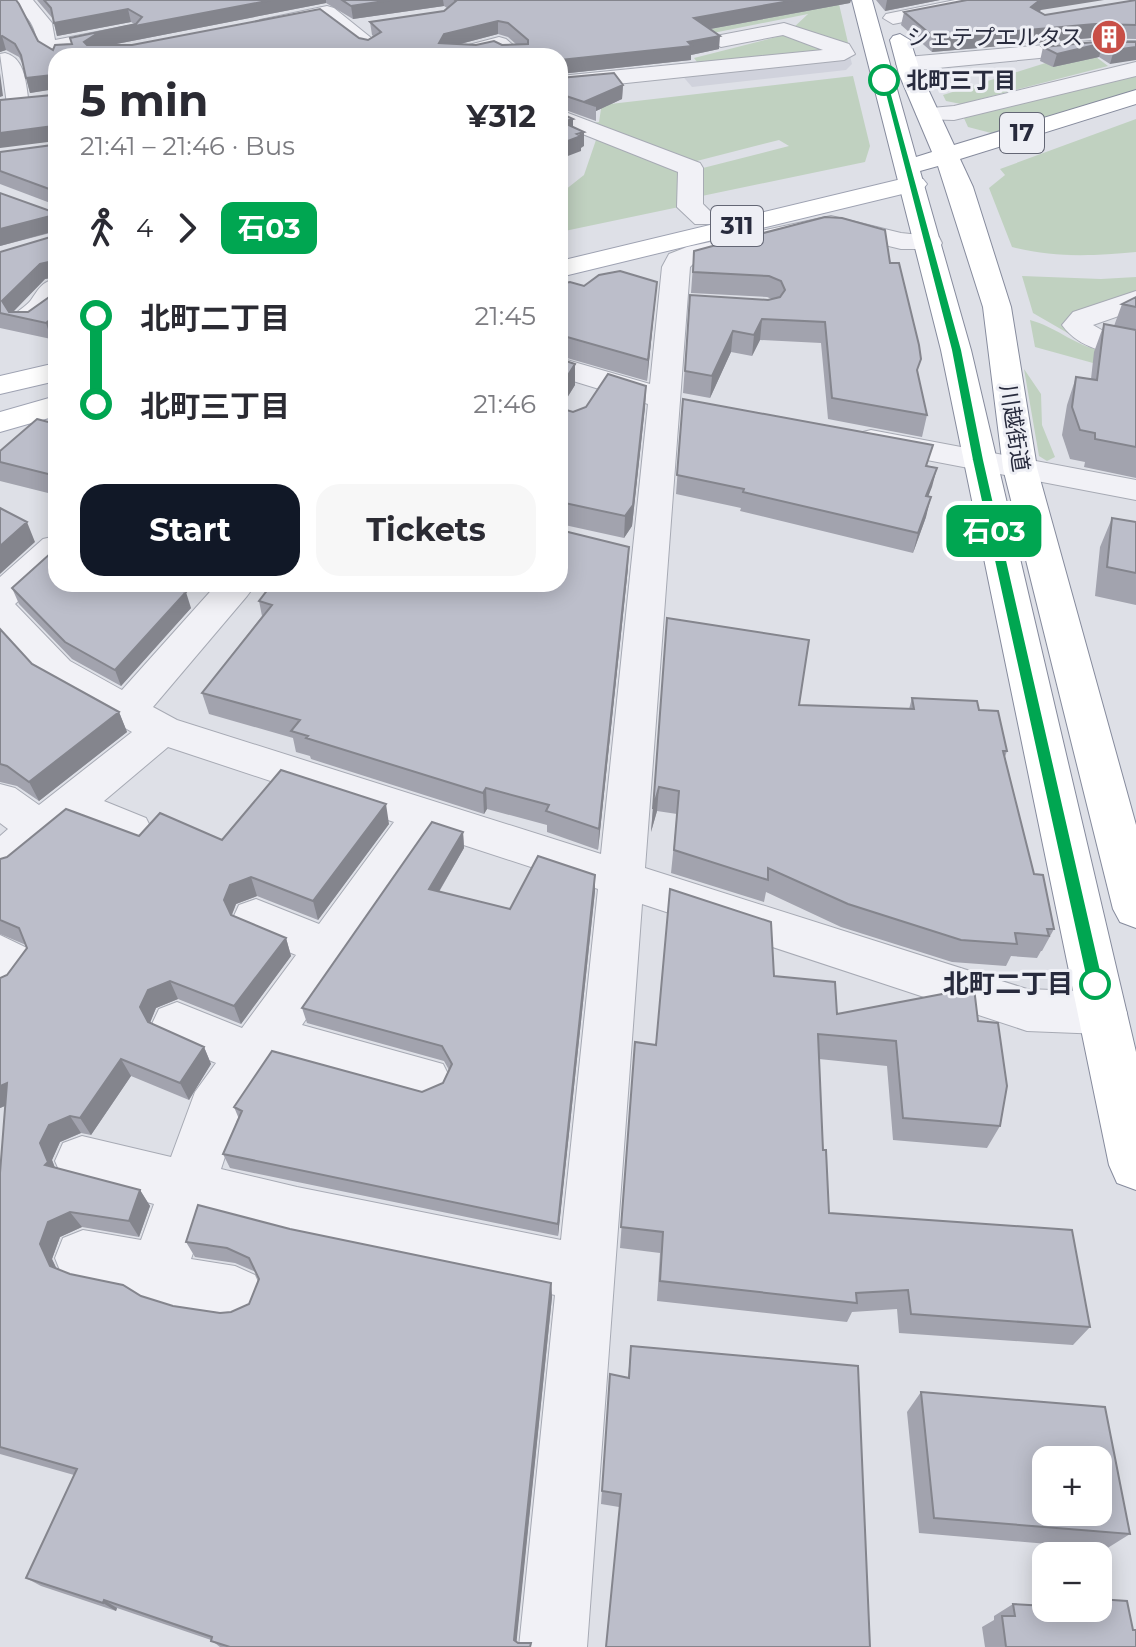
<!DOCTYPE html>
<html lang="en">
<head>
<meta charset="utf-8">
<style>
  :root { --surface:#fff; --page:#f7f7f7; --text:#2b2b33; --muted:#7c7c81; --accent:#111827 }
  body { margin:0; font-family:Montserrat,"Noto Sans JP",sans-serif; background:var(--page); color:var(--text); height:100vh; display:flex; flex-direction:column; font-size:30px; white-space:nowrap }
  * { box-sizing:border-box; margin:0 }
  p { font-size:26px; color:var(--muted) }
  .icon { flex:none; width:44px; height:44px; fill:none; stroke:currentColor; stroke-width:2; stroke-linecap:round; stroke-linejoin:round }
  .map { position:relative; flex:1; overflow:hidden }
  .side { position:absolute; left:48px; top:48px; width:520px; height:544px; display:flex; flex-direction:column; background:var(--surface); border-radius:24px; box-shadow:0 4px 20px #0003 }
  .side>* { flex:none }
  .badge { padding:0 16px; border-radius:12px; font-size:28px; line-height:52px }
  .fabs { position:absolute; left:1032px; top:1446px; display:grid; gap:16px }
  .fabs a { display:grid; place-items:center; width:80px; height:80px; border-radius:16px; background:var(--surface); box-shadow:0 4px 20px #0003; font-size:40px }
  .map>.badge { position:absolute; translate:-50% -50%; box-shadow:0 0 0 4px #fff }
  .legs { display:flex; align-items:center; gap:12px; height:88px; padding:0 32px; font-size:26px }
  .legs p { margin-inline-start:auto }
  .head { display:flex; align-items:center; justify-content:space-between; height:136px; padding:0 32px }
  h1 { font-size:44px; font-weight:700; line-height:60px }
  .action { display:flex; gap:16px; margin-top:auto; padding:16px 32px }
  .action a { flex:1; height:92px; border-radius:24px; background:var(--accent); color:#fff; font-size:32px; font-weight:700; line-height:92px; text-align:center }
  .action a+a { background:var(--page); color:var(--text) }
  ul { padding:0 32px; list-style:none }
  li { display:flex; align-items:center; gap:28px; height:88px; font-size:30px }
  li i { display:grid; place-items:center; width:12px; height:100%; margin:0 10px; background:currentColor }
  li i::after { content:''; width:20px; height:20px; margin:-10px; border:6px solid; border-radius:50%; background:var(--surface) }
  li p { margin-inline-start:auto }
  li:first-child i { background:linear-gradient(#0000 50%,currentColor 0) }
  li:last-child i { background:linear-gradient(currentColor 50%,#0000 0) }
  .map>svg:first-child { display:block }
  .built { fill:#d0d2dc }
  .green { fill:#c0d1c0 }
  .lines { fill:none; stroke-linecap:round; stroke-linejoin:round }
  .minor-casing { stroke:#a7aab4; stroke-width:2 }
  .major-casing { stroke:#9ea2b2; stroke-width:2 }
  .highway-casing { stroke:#868b9d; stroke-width:2 }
  .minor { fill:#f1f1f6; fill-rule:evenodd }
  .major { fill:#fff; fill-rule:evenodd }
  .highway { fill:#fff; fill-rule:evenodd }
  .wall { fill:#a2a3ae; fill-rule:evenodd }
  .shaded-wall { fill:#84858d }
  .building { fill:#bcbeca; stroke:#84858d; stroke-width:2; fill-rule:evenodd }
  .line-1 { fill:#00a651; stroke:#fff; stroke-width:2 }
  .stop-1-dot { fill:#fff; stroke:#00a651; stroke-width:4 }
  .labels { text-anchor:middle; stroke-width:6; stroke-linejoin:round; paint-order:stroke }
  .far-poi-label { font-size:22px; fill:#282b3d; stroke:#eeeff5; text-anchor:end }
  .far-stop-label { font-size:22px; font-weight:bold; fill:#282b3d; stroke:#eeeff5; text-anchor:start }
  .far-street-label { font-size:22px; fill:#282b3d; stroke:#eeeff5 }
  .shield { fill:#eeeff5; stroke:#636674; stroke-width:2 }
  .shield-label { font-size:24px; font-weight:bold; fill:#282b3d }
  .stop-label { font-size:26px; font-weight:bold; fill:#282b3d; stroke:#eeeff5; text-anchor:end }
</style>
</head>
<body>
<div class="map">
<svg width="1136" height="1647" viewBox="0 0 1136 1647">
  <rect width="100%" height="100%" fill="#dee0e7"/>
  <!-- built -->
  <path class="built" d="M850 56 852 64 846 70 692 87 680 73Z"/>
  <!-- green -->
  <path class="green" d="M839 4 849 47 792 29 808 14 688 38 694 33 715 28Z
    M788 34 829 52 700 66 694 58Z
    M1087 50 1108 66 961 104 946 101 943 95Z
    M1136 73V90L995 134 968 127 963 116Z
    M853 76 870 146 865 162 697 197 699 169 789 146 779 140 689 163 587 124 599 122 601 109 593 106Z
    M1136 119V252C1093 256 1054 258 1012 247L989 188 1005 175 1000 169Z
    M597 137 680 173 679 207 560 232V194L584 175Z
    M1022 276 1101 279 1136 277V293L1093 306 1065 320 1067 331 1078 339 1033 313Z
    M1030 320C1056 327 1071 343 1098 350L1093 363 1035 347Z
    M1024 369 1041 394 1042 425 1055 457 1047 461 1039 456Z"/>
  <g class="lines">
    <!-- minor casing -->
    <g class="minor-casing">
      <path id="minor" d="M12 0H33L52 23 55 40 128 26 138 32 135 36 67 50 74 56H56L55 61C34 52 40 35 29 20 24 13 17 7 12 0Z
        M955 0H996L986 6 893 24 883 18 886 14Z
        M327 6 334 8 375 41 379 45 375 49H361L323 19 267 30 257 24 260 20Z
        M784 23 849 44 855 54 844 60 560 90V76L823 50 783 35 721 47 710 41 721 35Z
        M499 37 506 39 526 56H502L495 51 477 56H443L446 51Z
        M1091 41H1136V53H1091L907 71 896 64 907 57Z
        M5 53C26 58 26 86 29 104L26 109H10L7 104 0 54Z
        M1136 62V76L954 120 920 119 916 114 920 109 954 106Z
        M560 110 700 163 703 168V204L717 218 713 224H695L677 207 678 172 560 125Z
        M831 216 901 233 939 237 942 243 939 249H901L831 232 696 261 690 267 645 868 1027 989 1102 992 1120 998 1127 1013 1120 1028 1102 1034 1027 1031 642 904 587 1647H519L555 1295 297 1241 205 1217 191 1259 235 1266 255 1275 264 1295 255 1315C250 1318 244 1321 238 1323 221 1327 144 1311 135 1296L83 1286 63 1278 55 1258 63 1238 83 1230 141 1240 154 1204 63 1179 55 1161 63 1143 82 1136 171 1157 195 1092 216 1063 159 1039 152 1024 159 1009 177 1002 242 1028 296 955 239 931 233 918 239 905 256 899 319 924 394 822 168 747 104 801 146 818 152 830 146 842 130 847 75 825 16 874 0 879V836L8 829 0 823V784L15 788 39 805 132 732 42 681 0 635V577L43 539 56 536V567L15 604 70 661 122 690 217 584H250L253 588 247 596 153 707 177 720 601 854 648 404 560 377V358L650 384 662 267 669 254 687 247ZM433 835 598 889 561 1240 297 1187 221 1169 237 1120 276 1062 425 1103 443 1096 451 1080 443 1064 302 1025Z
        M56 279 55 309C41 320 33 330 15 325L10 319C16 311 26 307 31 300 39 289 41 282 56 279Z
        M1136 291V310L1093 325 1107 333 1136 340V358C1108 352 1080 350 1062 325L1073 312Z
        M871 430 1136 480V500L859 447 855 440 859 433Z
        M0 935 27 948 35 968C26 986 18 992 0 999Z"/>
    </g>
    <!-- major casing -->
    <g class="major-casing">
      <path id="major" d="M914 176 923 179 927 184 923 189 560 277V261Z
        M56 363V381L0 394V376Z
        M56 396V416L0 432V412Z"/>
    </g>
    <!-- highway casing -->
    <g class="highway-casing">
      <path id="highway" d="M852 0H872L916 157 932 152 899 74 890 40 893 36 900 34 910 40 921 74 954 145 1136 90V104L960 159 973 187 1011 307 1037 468 1136 825V928L1120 922 1113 909 1003 468 983 307 938 166 920 171 971 350 1136 1052V1190L1117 1183 1109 1165 941 350Z"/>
    </g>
    <!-- minor -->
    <use href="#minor" class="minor"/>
    <!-- major -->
    <use href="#major" class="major"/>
    <!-- highway -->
    <use href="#highway" class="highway"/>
  </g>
  <!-- wall -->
  <path class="wall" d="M0 0 38 41 53 50 72 44 70 38 136 25 131 22 57 36 53 19 37 0H851L850 3 710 29 719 49 691 55V60L560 74V56H56V335L51 339 0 328V252L54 236V232L0 246V193L53 212V204L0 184V152L52 145 53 89 30 93 23 65 19 57 6 50 0 52ZM326 3 353 19 444 6 447 8 444 11 370 22 372 35 373 36 368 40 359 38 111 45ZM498 34 508 37 517 45 460 44ZM52 278V295L28 312H13L45 279Z
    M876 0H940L885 11Z
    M1136 0V39L1091 38 932 52 901 25 904 12 1041 10 1039 11 1045 15Z
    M1095 42H1136L1110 64 1099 57 1053 67 1040 61 1043 47Z
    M560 78 623 85 622 99 596 111V121L560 108Z
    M694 251 890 263 927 415 922 437 828 419 821 343 760 340 752 356 731 352 710 398 683 393 690 295 768 300 772 299 767 297 691 293Z
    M560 284 584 286 655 302 647 381 560 356Z
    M1136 297V478L1084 467 1085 462 1070 459 1062 435 1067 405 1076 377 1091 379 1094 352 1104 324 1114 326 1122 304Z
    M560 359 575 364V385L561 408 573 412 646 386 645 407 632 526 624 538 560 524Z
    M683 399 937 468 928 497 926 517 913 553 740 511 741 508 676 494Z
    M56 424V495L0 481V451Z
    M1112 518 1136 522V605L1095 596 1100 547Z
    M628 568 598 850 547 832V825L487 809 484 814 311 759 310 756 296 752 293 738 209 714 202 693 262 616 259 601Z
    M12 588 191 608 121 686 72 659 19 604Z
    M667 618 799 705 909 709 912 698 979 710 1007 751 1005 757 1034 874 1054 929 1042 951H1041L1037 958 1011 956 1006 966 952 962 841 927 766 892 764 902 671 873 677 814 657 811 651 832Z
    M0 629 32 664 119 712 127 732 39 801 17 786 0 782Z
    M389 824 318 920 257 896 236 904 232 915 286 938 291 956 241 1024 178 999 156 1008 150 1023 204 1047 211 1064 189 1100 131 1076 91 1135 81 1133 60 1142 52 1160 55 1168 140 1190 150 1206 139 1237 82 1227 60 1237 52 1259 57 1269 70 1274 173 1306 220 1313 231 1312 249 1304 259 1279 256 1272 235 1263 195 1257 186 1242 290 1229 551 1283 552 1297 516 1642 531 1647H220L211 1640 117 1608 116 1611 41 1586 26 1578 74 1475 0 1454V1173L5 1106 0 1108 7 975 27 948 26 945 0 934V859L139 836 222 840Z
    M463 832 464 848 439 892 510 909 595 875V891L558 1236 230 1168 223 1154 239 1119 234 1107 422 1092 443 1083 449 1070 444 1061 307 1023 302 1008Z
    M774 976 837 1014 978 1021 1000 1126 987 1148 893 1140 887 1066 819 1059 823 1150 829 1213 1090 1327 1073 1345 899 1333 897 1309 852 1312 847 1322 657 1301 660 1253 620 1248 635 1042 655 1045Z
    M631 1346 858 1366 619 1507 601 1504 609 1390 628 1377Z
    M921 1392 1130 1534 1106 1549 919 1533 907 1412Z
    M1013 1604 1046 1608H1098L1136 1647H985L982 1627 994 1620V1616Z"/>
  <!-- shaded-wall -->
  <path class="shaded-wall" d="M272 0H326V3L101 47 88 55 84 42 98 33Z
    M391 0H443L444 6 353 19 351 6Z
    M795 0H851L850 3 694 32V18Z
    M887 0H940L885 11Z
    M1040 0H1104L1041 10 1028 20 1031 7Z
    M128 9 131 22 57 36 54 23Z
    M498 21V34L445 48 439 43 444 34Z
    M1095 24 1091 38 932 52 935 38Z
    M2 36 6 50 0 52V37Z
    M720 36 719 49 691 55V60L560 74V60L688 42Z
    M1103 43 1099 57 1053 67 1057 54Z
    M1136 47V60L1110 64 1114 50Z
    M0 73 3 96 0 97Z
    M52 75 56 89 30 93 26 78Z
    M623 85 622 99 596 111V106L586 101Z
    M573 119V133L562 122Z
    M54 126 56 141 0 148V133Z
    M584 132V146L581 148V151L560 159V144Z
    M50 216 55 231 0 246V229Z
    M53 261 56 277 45 279 10 315 2 301 40 264Z
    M657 282 655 302 647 381 648 360Z
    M52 318 56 335 51 339 46 323Z
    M762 319 760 340 752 356 754 335Z
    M733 331 731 352 710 398 712 376Z
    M575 364V385L560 409V388Z
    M646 386 645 407 632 526 624 538 625 516Z
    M937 468 932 487 921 515 926 496Z
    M931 497 926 517 913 553 918 533Z
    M27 522 35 542 0 574V546Z
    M629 547 628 568 598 850 599 829Z
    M186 592 191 608 121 686 115 670Z
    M119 712 127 732 39 801 29 782Z
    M659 787 657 811 651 832 653 809Z
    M486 788 487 809 484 814 483 793Z
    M386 804 389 824 318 920 313 901Z
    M463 832 464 848 431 905 429 889Z
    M595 875V891L558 1236V1224Z
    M251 877 257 896 236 904 230 919 224 900 230 885Z
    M286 938 291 956 241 1024 234 1006Z
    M170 981 178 999 156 1008 149 1025 140 1007 148 990Z
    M204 1047 211 1064 189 1100 180 1083Z
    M121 1059 131 1076 91 1135 80 1118Z
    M7 1083 19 1100 0 1108V1086Z
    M70 1116 81 1133 60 1142 52 1160 59 1178 45 1165 40 1143 49 1125Z
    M140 1190 150 1206 139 1237 129 1221Z
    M70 1212 82 1227 60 1237 52 1259 62 1281 50 1266 40 1244 48 1222Z
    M551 1283 552 1297 516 1647 514 1640Z
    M104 1600 117 1608 116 1611 103 1603Z"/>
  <!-- building -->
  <path class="building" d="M0 0H16L19 4 38 41 53 50 55 45 72 44 70 38 136 24 142 17 128 9 54 23 51 8 44 0H272L98 33 84 42 87 45H132L320 9 359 38 368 40 381 32 370 22 444 11 456 1 455 0H795L694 18 720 36 688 42 692 46 560 60V56H56V319L52 318 46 323 0 313V252L54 236V219L50 216 0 229V193L53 212 52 190 0 171V152L52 145 54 126 0 133V100L52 95 55 78 52 75 26 78 21 55 15 44 2 36 0 37ZM498 21 508 23 528 40V44L502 45 494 41 476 45 439 43 444 34ZM53 261 52 295 28 312H9L2 301 40 264Z
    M342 0H391L351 6Z
    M967 0H1040L1031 7 1045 15 1136 0V25L1095 24 935 38 904 12Z
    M1095 42H1136V47L1114 50 1103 43 1057 54 1043 47Z
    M614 73 623 85 586 101 596 106 560 94V78Z
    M560 113 573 119 562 122 584 132 577 134 581 136 560 144Z
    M825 217 842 218 885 230 890 263H899L919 345 921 359 917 370 927 415 832 398 825 322 762 319 754 335 733 331 712 376 685 371 690 295 768 300 780 297 785 290 781 281 769 276 693 272 694 251 720 244 748 245V237Z
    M620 271 657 282 648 360 560 335V284L570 282 584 286 599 275Z
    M1136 297V307L1122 304Z
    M1104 324 1136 330V447L1095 439V433L1080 430 1072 407 1076 377 1097 380Z
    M560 359 575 364 560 388Z
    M608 374 646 386 633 505 625 516 560 502V408L573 412 586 407Z
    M683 399 933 445 926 466 937 468 926 496 931 497 918 533 743 492 744 489 677 475Z
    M37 419 56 424V476L0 462V451Z
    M0 508 27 522 0 546Z
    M1112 518 1136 522V573L1107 567Z
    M560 530 629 547 599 829 546 811 549 805 486 788 483 793 306 738 308 736 291 731 300 720 202 693 272 605 259 601 272 584H560Z
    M52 552 56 553V584H160L186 592 115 670 65 642 12 588Z
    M667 618 809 640 799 705 914 709 912 698 977 701 979 710 998 711 1007 751H1003L1034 874 1043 875 1054 929H1047L1049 936 1015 933 1017 944 961 940 848 904 768 868V880L674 850 679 791 659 787 653 809Z
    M0 629 32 664 119 712 29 782 7 766 0 764Z
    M281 770 386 804 313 901 251 877 230 885 224 900 231 915 286 938 234 1006 170 981 148 990 140 1007 148 1022 204 1047 180 1083 121 1059 80 1118 70 1116 49 1125 40 1143 48 1162 45 1165 140 1190 129 1221 70 1212 48 1222 40 1244 50 1266 70 1274 123 1285 141 1296 173 1306 220 1313 231 1312 249 1304 259 1279 249 1258 227 1248 186 1242 198 1205 290 1229 551 1283 514 1640 518 1643H531L530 1647H230L211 1641 212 1637 104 1600 103 1603 26 1578 77 1469 0 1447V1173L7 1083 0 1086V978L7 975 27 948 19 928 0 920V859L7 857 66 809 139 836 160 813 222 840Z
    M432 822 463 832 429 889 510 909 538 856 595 875 558 1224 223 1154 242 1111 234 1107 272 1051 422 1092 443 1083 452 1064 442 1046 302 1008Z
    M670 889 771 922 774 976 835 982 837 1014 974 988 978 1021 998 1023 1007 1086 1000 1126 903 1118 896 1041 818 1034 823 1150H826L829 1213 1072 1230 1090 1327 911 1314 908 1290 856 1293 857 1303 660 1281 663 1232 621 1227 635 1042 656 1045Z
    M631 1346 858 1366 870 1647H606L621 1494 602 1491 610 1374 629 1378Z
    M921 1392 1105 1407 1130 1534 934 1518ZM1046 1460H1098V1512H1046Z
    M1098 1599 1127 1601 1133 1630H1136V1647H1006L1002 1616H1015L1013 1604 1046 1606V1608H1098Z"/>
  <!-- line-1 -->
  <path class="line-1" d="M881 78 888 80 962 350 984 460 1104 984 1095 991 1087 984 972 460 951 350Z"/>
  <!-- icons -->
  <defs>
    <g id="building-disc" transform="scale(1.8)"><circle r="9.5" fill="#c84f47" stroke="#eeeff5"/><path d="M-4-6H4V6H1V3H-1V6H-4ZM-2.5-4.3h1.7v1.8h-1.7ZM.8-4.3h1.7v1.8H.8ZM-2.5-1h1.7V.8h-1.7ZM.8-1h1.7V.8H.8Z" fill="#fff"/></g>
  </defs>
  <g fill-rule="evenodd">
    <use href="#building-disc" x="1109" y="37"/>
  </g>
  <!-- markers -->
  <g class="stop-1-dot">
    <circle cx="884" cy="80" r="14"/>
    <circle cx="1095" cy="984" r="14"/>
  </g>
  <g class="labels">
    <!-- far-poi labels -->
    <g class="far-poi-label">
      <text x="1083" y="45">シェテプエルタス</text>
    </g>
    <!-- far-stop labels -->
    <g class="far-stop-label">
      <text x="906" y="88">北町三丁目</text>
    </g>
    <!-- far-street labels -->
    <g class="far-street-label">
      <text transform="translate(1015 428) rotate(81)" y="8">川越街道</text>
    </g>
    <!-- shield labels -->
    <g class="shield">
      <rect x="1000" y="113" width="44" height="40" rx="6"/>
      <rect x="711" y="206" width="52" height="40" rx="6"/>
    </g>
    <g class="shield-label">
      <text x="1022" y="141">17</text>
      <text x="737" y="234">311</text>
    </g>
    <!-- stop labels -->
    <g class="stop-label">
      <text x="1073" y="993">北町二丁目</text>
    </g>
  </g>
</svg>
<div class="fabs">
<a>+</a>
<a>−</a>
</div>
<b class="badge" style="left:994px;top:531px;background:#00a651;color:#fff">石03</b>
<section class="side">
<div class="head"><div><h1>5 min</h1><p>21:41 – 21:46 · Bus</p></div><b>¥312</b></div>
<div class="legs"><svg class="icon" aria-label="walk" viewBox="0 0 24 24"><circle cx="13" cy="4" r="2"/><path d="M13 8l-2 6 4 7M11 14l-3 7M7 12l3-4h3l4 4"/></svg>4<svg class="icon" aria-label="forward" viewBox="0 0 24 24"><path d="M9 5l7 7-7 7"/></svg><b class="badge" style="background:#00a651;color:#fff">石03</b></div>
<ul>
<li><i style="color:#00a651"></i><b>北町二丁目</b><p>21:45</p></li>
<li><i style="color:#00a651"></i><b>北町三丁目</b><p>21:46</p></li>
</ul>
<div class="action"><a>Start</a><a>Tickets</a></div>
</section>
</div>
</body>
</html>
